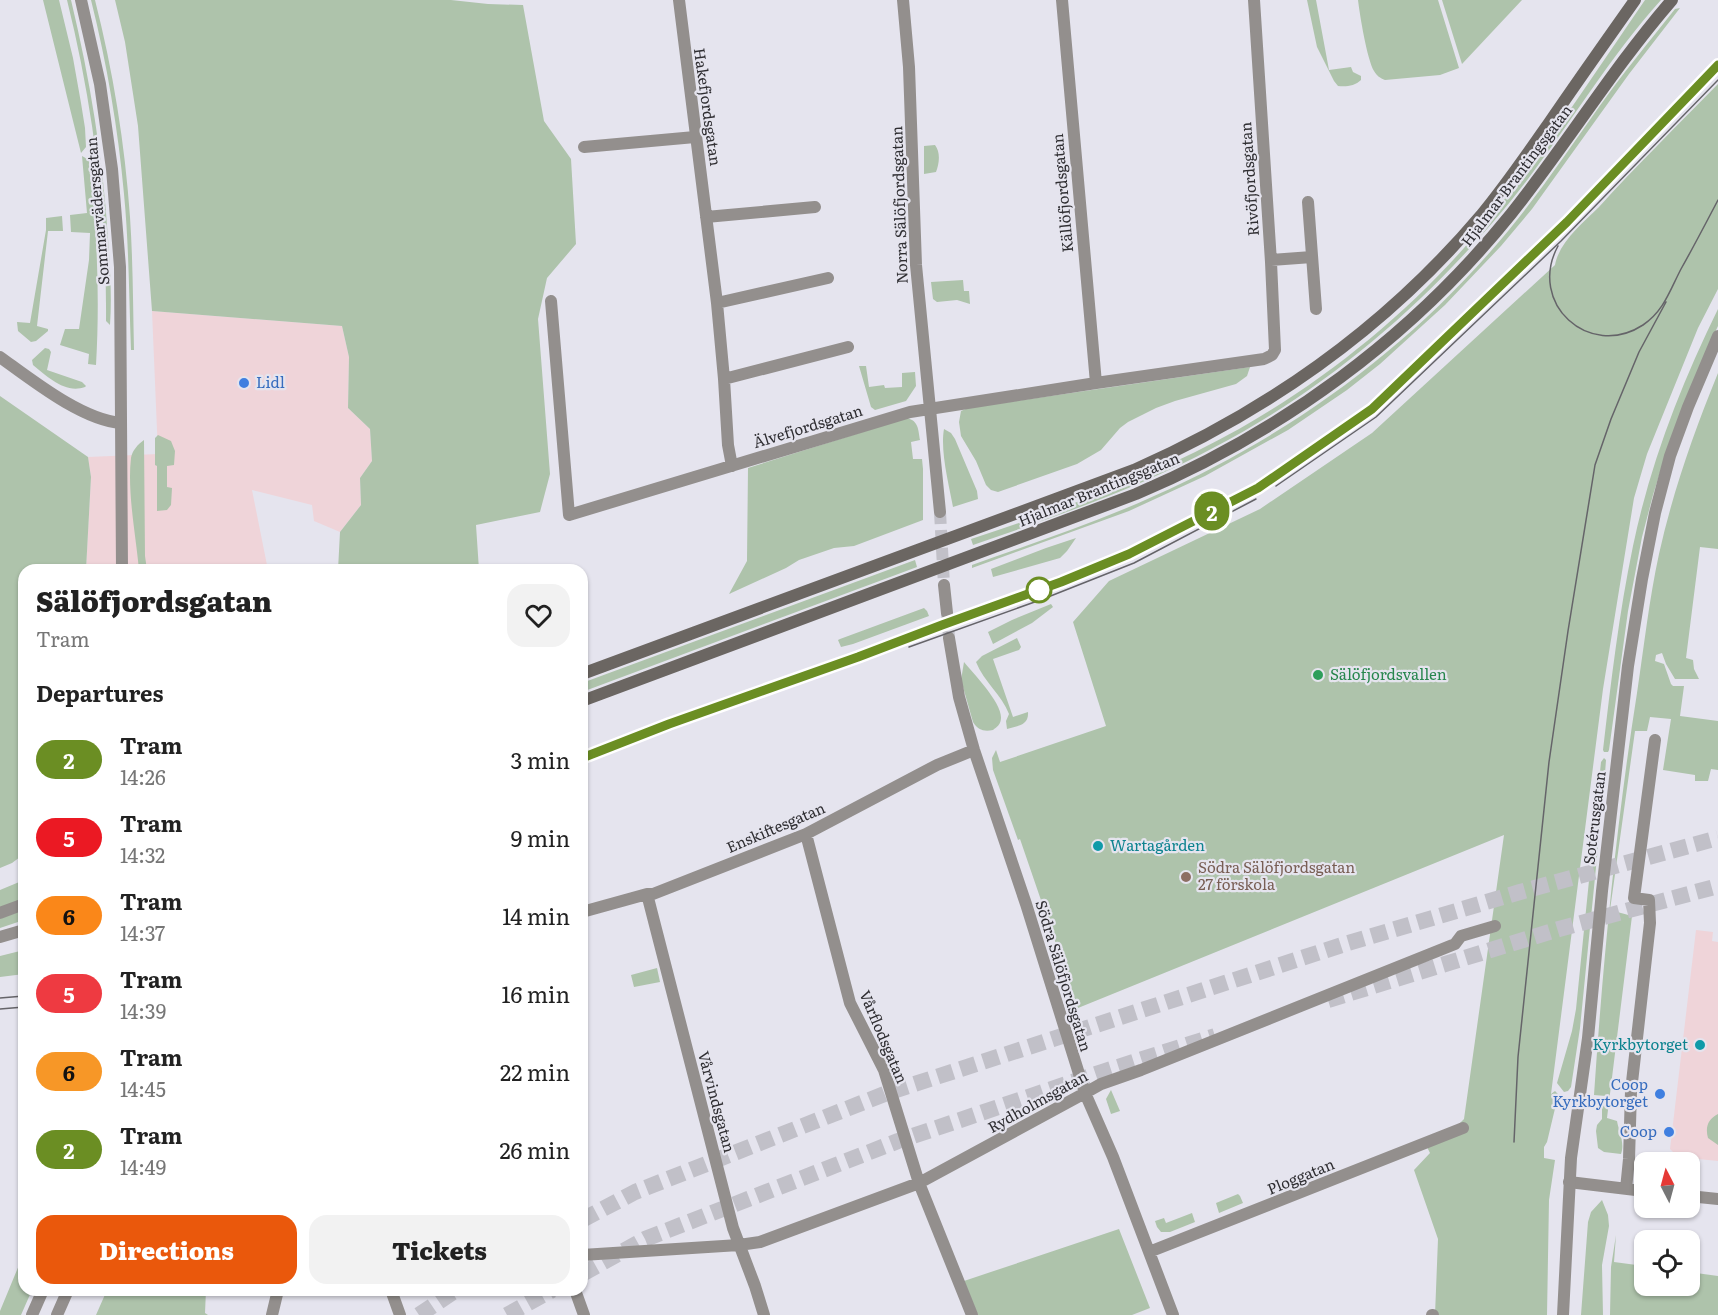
<!DOCTYPE html>
<html lang="en">
<head>
<meta charset="utf-8">
<style>
  :root { --surface:#fff; --page:#f2f2f2; --text:#222; --muted:#767676; --accent:#ea580c }
  body { margin:0; font-family:Literata,serif; background:var(--page); color:var(--text); height:100vh; display:flex; flex-direction:column; font-size:22px; white-space:nowrap }
  * { box-sizing:border-box; margin:0 }
  p { font-size:20px; color:var(--muted) }
  .icon { flex:none; width:33px; height:33px; fill:none; stroke:currentColor; stroke-width:2; stroke-linecap:round; stroke-linejoin:round }
  .map { position:relative; flex:1; overflow:hidden }
  .side { position:absolute; left:18px; top:564px; width:570px; height:732px; display:flex; flex-direction:column; background:var(--surface); border-radius:18px; box-shadow:0 2px 4px #0004 }
  .side>* { flex:none }
  .badge { padding:0 12px; border-radius:20px; font-size:21px; line-height:39px }
  .needle { width:39px; rotate:354deg }
  .controls { position:absolute; left:1634px; top:1152px; display:grid; gap:12px }
  .controls a { display:grid; place-items:center; width:66px; height:66px; border-radius:12px; background:var(--surface); box-shadow:0 2px 4px #0004; font-size:30px }
  .map>.badge { position:absolute; translate:-50% -50%; box-shadow:0 0 0 3px #fff }
  h2 { padding:0 18px; font-size:22px; line-height:54px }
  .round { display:grid; place-items:center; flex:none; width:63px; height:63px; border-radius:18px; background:var(--page) }
  .head { display:flex; align-items:center; justify-content:space-between; height:102px; padding:0 18px }
  h1 { font-size:28px; font-weight:800; line-height:45px }
  .cta { display:flex; gap:12px; margin-top:auto; padding:12px 18px }
  .cta a { flex:1; height:69px; border-radius:18px; background:var(--accent); color:#fff; font-size:24px; font-weight:800; line-height:69px; text-align:center }
  .cta a+a { background:var(--page); color:var(--text) }
  ul { padding:0; list-style:none }
  li { display:flex; align-items:center; gap:18px; height:78px; padding:0 18px }
  li div { flex:1 }
  li b { display:block; font-size:22px }
  li em { font-style:normal }
  li .badge { min-width:66px; font-weight:700; text-align:center }
  .map>svg:first-child { display:block }
  .commercial { fill:#efd4d9 }
  .green { fill:#aec3ab }
  .lines { fill:none; stroke-linecap:round; stroke-linejoin:round }
  .minor-tunnel { stroke:#c1c0c8; stroke-width:12; stroke-dasharray:12 6; stroke-linecap:butt }
  .trunk-tunnel { stroke:#c1c0c8; stroke-width:16; stroke-dasharray:16 8; stroke-linecap:butt }
  .minor { stroke:#938f8d; stroke-width:12 }
  .tertiary { stroke:#938f8d; stroke-width:12 }
  .secondary { stroke:#6b6662; stroke-width:12 }
  .tram { stroke:#656469; stroke-width:1.5 }
  .line-casing { stroke:#fff; stroke-width:14 }
  .line { stroke:#6b8e23; stroke-width:9 }
  .shop-dot { fill:#3f7fe0; stroke:#e5e4ee; stroke-width:2 }
  .stop-dot { fill:#fff; stroke:#6b8e23; stroke-width:3 }
  .leisure-dot { fill:#2e9e5b; stroke:#e5e4ee; stroke-width:2 }
  .culture-dot { fill:#0f9aa8; stroke:#e5e4ee; stroke-width:2 }
  .education-dot { fill:#8d6e63; stroke:#e5e4ee; stroke-width:2 }
  .labels { text-anchor:middle; stroke-width:4.5; stroke-linejoin:round; paint-order:stroke }
  .street-label { font-size:15px; fill:#2f2e32; stroke:#e5e4ee }
  .shop-label { font-size:15px; fill:#366cbe; stroke:#e5e4ee; text-anchor:end }
  .leisure-label { font-size:15px; fill:#27864d; stroke:#e5e4ee; text-anchor:start }
  .culture-label { font-size:15px; fill:#0d838f; stroke:#e5e4ee; text-anchor:start }
  .education-label { font-size:15px; fill:#785e54; stroke:#e5e4ee; text-anchor:start }
</style>
</head>
<body>
<div class="map">
<svg width="1718" height="1315" viewBox="0 0 1718 1315">
  <rect width="100%" height="100%" fill="#e5e4ee"/>
  <!-- commercial -->
  <path class="commercial" d="M152 311 342 326 349 357 348 408 370 429 372 461 360 478 361 505 340 532 314 521 312 505 252 490 268 570H86L91 477 88 457 158 454Z
    M1696 930 1713 932 1712 941 1718 942V1161L1678 1157 1670 1149Z"/>
  <!-- green -->
  <path class="green" d="M43 0H59L73 58 81 103 85 128 86 147 81 153Z
    M67 0H71C90 79 103 158 108 239 110 267 112 297 110 325L106 321C107 213 93 105 67 0Z
    M91 0H95C113 71 125 144 130 217 133 262 133 306 134 350H131C129 298 129 246 124 194 118 129 107 64 91 0Z
    M115 0H451L488 4 523 5 544 121 571 159 576 244 547 278 538 319 550 474 540 512 476 525 479 570H338L340 532 361 505 360 478 372 461 370 429 348 408 349 357 342 326 152 311 138 126 125 42Z
    M1307 0H1316L1329 70 1351 67 1353 72 1361 76V80C1355 86 1346 87 1338 86L1334 81 1317 47Z
    M1358 0H1438L1459 68 1440 75 1385 80C1380 78 1377 76 1374 71 1367 59 1360 16 1358 0Z
    M1442 0H1522L1462 64Z
    M1645 0H1661C1599 69 1555 151 1494 221 1414 314 1322 391 1213 448 1137 489 1054 517 973 545L971 539C1062 509 1155 476 1239 429 1322 382 1400 320 1464 248 1530 173 1588 83 1645 0Z
    M1680 8 1629 74 1532 209 1501 246 1445 305 1380 364 1347 390 1288 430 1205 476 1129 511 972 568V565C1033 543 1095 523 1154 496 1282 439 1398 357 1491 251 1531 206 1564 156 1599 107 1623 73 1649 42 1675 9Z
    M1718 84V289L1698 328 1647 454 1634 498 1603 689 1551 1094 1555 1091 1558 1094V1096L1547 1142 1544 1147V1158L1555 1160 1549 1200 1547 1315H1435L1438 1239 1414 1170 1430 1153 1427 1147 1443 1140 1464 1119 1504 835 1078 1008 1020 839 1018 840 993 770 992 758 996 750 1000 762 1106 726 1073 622 1109 581 1260 509 1372 433 1555 265C1559 242 1583 223 1599 207 1637 165 1678 125 1718 84Z
    M935 145C941 153 939 164 936 172L924 174V146Z
    M82 156 89 160C97 229 100 296 96 365L88 364 89 354 60 345 65 329H79L89 260 90 233 71 232 70 215 87 213Z
    M62 216 63 231H48L37 326 48 329V331L36 341 31 342 18 331 17 322 30 323 46 230V218Z
    M963 280 964 291H969L970 304 957 300 937 302 933 299 931 282Z
    M1718 309V326L1706 351 1667 450 1653 495 1642 537 1628 611 1609 750 1608 752H1604L1603 750C1611 682 1619 613 1633 546 1650 464 1681 384 1718 309Z
    M45 348 49 349 51 352 47 370 82 382 86 386 85 387C65 394 48 377 33 365L32 360Z
    M859 366H866L869 387 884 385 885 388 902 387V373L915 372 916 386 906 401 875 410 871 407Z
    M1250 367 1247 376 1236 384 1175 401 1156 408 1128 422 1120 428 1101 450 1077 464 998 492 991 490 986 485 976 461 961 436 959 422 961 411 968 408Z
    M1718 373V549L1700 547 1686 658 1693 660 1694 669 1699 679H1675L1666 664 1662 653 1656 655 1655 661 1664 664 1671 684 1673 686H1684L1680 716 1718 721V770L1711 769 1708 781H1695V775L1663 770 1671 719 1650 717 1647 731H1635L1610 910 1632 916 1607 1118 1617 1121C1619 1132 1625 1143 1621 1154L1604 1152 1598 1148 1596 1131 1597 1125 1602 1119V1106L1606 1105V1096L1594 1095C1603 961 1616 826 1637 693 1644 647 1649 600 1659 554 1673 491 1694 432 1718 373Z
    M0 396 88 457 91 477 86 570H24V854L12 863 0 868Z
    M907 418C919 421 918 430 920 440L911 442 913 459H922L923 469V520L854 546 834 548 799 560 786 568 729 594 747 561 748 468Z
    M944 429 951 433 955 439 977 491 978 499 953 507C949 485 940 451 944 429Z
    M158 435 171 441 175 451 174 465 167 466V487L172 488 171 505 167 510 157 511V466L155 465V438Z
    M144 440 145 556 147 570H139C136 536 127 492 131 458 132 451 138 444 144 440Z
    M1076 538 1067 551 1060 558 993 577 991 569 1046 548Z
    M915 560 917 567 582 692V683Z
    M1051 604 1053 607 1032 623 993 644 988 632 1012 620Z
    M924 608 927 611 929 616 853 644 841 647 838 640 840 639Z
    M1017 638 1021 647 1019 650 993 659 1013 717 1028 712C1029 726 1017 726 1007 729L1006 721 1009 714C1002 695 984 682 976 662L982 656Z
    M964 662C974 674 1002 703 1001 718 1001 724 997 727 993 730 984 732 978 730 973 722L961 680Z
    M1604 758 1606 760 1604 787 1580 1028 1571 1087 1568 1091 1564 1092 1557 1083 1572 1031 1576 1009 1601 762Z
    M24 880V899L0 908V890Z
    M24 910V920L0 928V918Z
    M24 950V974L0 977V956Z
    M657 968 660 982 634 987 631 975Z
    M1111 1090 1120 1111 1111 1114 1106 1099Z
    M1718 1114V1145L1708 1138C1705 1127 1708 1119 1718 1114Z
    M1238 1194 1240 1196 1243 1203 1219 1213 1216 1203Z
    M1602 1200 1608 1215 1609 1226 1602 1265 1603 1315H1581L1588 1222 1591 1212Z
    M1192 1213 1195 1222 1170 1232H1161L1157 1227 1155 1221 1164 1218 1166 1223Z
    M1119 1229 1150 1308 1132 1315H978L964 1281Z
    M1616 1235 1614 1262 1644 1266V1286H1689V1272L1718 1276V1315H1610L1611 1267Z
    M24 1253V1290H32L21 1315H0V1311Z
    M107 1290H206L205 1313 208 1315H96Z"/>
  <g class="lines">
    <!-- minor-tunnel -->
    <path class="minor-tunnel" d="M940 512 944 585
      M947 613 949 638"/>
    <!-- trunk-tunnel -->
    <path class="trunk-tunnel" d="M1328 1000 1559 929 1718 886
      M582 1220 635 1192 887 1093 1345 944 1520 892 1718 838
      M582 1274 645 1239 898 1141 1102 1072 1215 1036
      M419 1315 456 1290
      M507 1315 552 1290"/>
    <!-- minor -->
    <path class="minor" d="M679 0 717 303 724 379 728 445 732 466
      M903 0 909 67 916 265 940 512
      M1062 0 1096 383
      M584 147 695 137
      M1308 202 1316 309
      M706 217 815 207
      M1271 260 1312 257
      M551 301 569 515 910 412 1096 383 1264 359 1272 355 1275 350 1271 262 1254 0
      M717 303 828 278
      M0 357C32 380 82 420 121 423
      M724 379 848 347
      M944 585 947 613
      M949 638 959 697 974 750 1026 904 1085 1093 1113 1157 1173 1315
      M806 834 850 1003 884 1070 919 1183 972 1315
      M647 894 733 1228 755 1286 764 1315
      M582 912 647 894H653L806 834 937 765 974 750
      M0 913 24 904
      M0 937 24 930
      M1569 1182 1644 1191
      M1626 1189 1629 1159 1631 1091 1650 923 1649 900 1634 898 1655 740
      M1689 1196 1718 1199
      M1149 1252 1463 1128
      M582 1255 739 1245 760 1242 919 1183 1085 1093 1101 1084 1141 1070 1455 944 1461 936 1495 926
      M391 1290 400 1315
      M575 1290 584 1315
      M272 1315 278 1290
      M1432 1315H1433"/>
    <!-- tertiary -->
    <path class="tertiary" d="M81 0 100 84 112 169 120 267 122 570
      M32 1315 43 1290
      M57 1315 68 1290
      M1563 1315 1571 1158 1588 1038 1602 891 1628 666 1642 579 1655 513 1670 456 1688 407 1718 336"/>
    <!-- secondary -->
    <path class="secondary" d="M582 674 1134 470C1270 410 1386 328 1482 214 1506 185 1527 154 1549 123 1577 82 1606 41 1635 0
      M582 701 1136 494C1282 432 1411 338 1511 214 1567 144 1613 68 1672 0"/>
    <!-- tram -->
    <path class="tram" d="M1558 246C1527 303 1589 360 1643 325 1664 311 1670 290 1681 269 1694 246 1706 223 1718 200
      M1276 486 1376 417 1561 241 1718 80
      M909 647 1043 599 1134 563 1256 499
      M582 758 669 724 858 657 1061 582 1129 554 1258 488 1372 409 1567 222 1718 65
      M0 998 24 996
      M0 1009 24 1007
      M1514 1142 1518 1057 1549 762 1568 631 1595 465 1611 419 1639 352 1666 302"/>
  </g>
  <g class="lines">
    <!-- line casing -->
    <g class="line-casing">
      <path id="line" d="M582 758 669 724 858 657 942 625 1061 582 1129 554 1258 488 1372 409 1567 222 1718 65"/>
    </g>
    <!-- line -->
    <use href="#line" class="line"/>
  </g>
  <!-- markers -->
  <g class="shop-dot">
    <circle cx="244" cy="383" r="6"/>
    <circle cx="1660" cy="1094" r="6"/>
    <circle cx="1669" cy="1132" r="6"/>
  </g>
  <circle class="stop-dot" cx="1039" cy="590" r="12"/>
  <circle class="leisure-dot" cx="1318" cy="675" r="6"/>
  <g class="culture-dot">
    <circle cx="1098" cy="846" r="6"/>
    <circle cx="1700" cy="1045" r="6"/>
  </g>
  <circle class="education-dot" cx="1186" cy="877" r="6"/>
  <g class="labels">
    <!-- street labels -->
    <g class="street-label">
      <text transform="translate(707 107) rotate(82)" y="5">Hakefjordsgatan</text>
      <text transform="translate(1517 176) rotate(-53)" y="5">Hjalmar Brantingsgatan</text>
      <text transform="translate(1250 179) rotate(-94)" y="5">Rivöfjordsgatan</text>
      <text transform="translate(1063 193) rotate(-95)" y="5">Källöfjordsgatan</text>
      <text transform="translate(900 205) rotate(-92)" y="5">Norra Sälöfjordsgatan</text>
      <text transform="translate(98 211) rotate(-95)" y="5">Sommarvädersgatan</text>
      <text transform="translate(808 427) rotate(-17)" y="5">Älvefjordsgatan</text>
      <text transform="translate(1099 490) rotate(-22)" y="5">Hjalmar Brantingsgatan</text>
      <text transform="translate(1595 818) rotate(-83)" y="5">Sotérusgatan</text>
      <text transform="translate(776 828) rotate(-23)" y="5">Enskiftesgatan</text>
      <text transform="translate(1063 976) rotate(73)" y="5">Södra Sälöfjordsgatan</text>
      <text transform="translate(883 1037) rotate(67)" y="5">Vårflodsgatan</text>
      <text transform="translate(716 1102) rotate(75)" y="5">Vårvindsgatan</text>
      <text transform="translate(1038 1102) rotate(-29)" y="5">Rydholmsgatan</text>
      <text transform="translate(1301 1177) rotate(-22)" y="5">Ploggatan</text>
    </g>
    <!-- shop labels -->
    <g class="shop-label">
      <text x="256" y="388" text-anchor="start">Lidl</text>
      <text x="1648" y="1090">Coop<tspan x="1648" dy="17">Kyrkbytorget</tspan></text>
      <text x="1657" y="1137">Coop</text>
    </g>
    <!-- leisure labels -->
    <g class="leisure-label">
      <text x="1330" y="680">Sälöfjordsvallen</text>
    </g>
    <!-- culture labels -->
    <g class="culture-label">
      <text x="1110" y="851">Wartagården</text>
      <text x="1688" y="1050" text-anchor="end">Kyrkbytorget</text>
    </g>
    <!-- education labels -->
    <g class="education-label">
      <text x="1198" y="873">Södra Sälöfjordsgatan<tspan x="1198" dy="17">27 förskola</tspan></text>
    </g>
  </g>
</svg>
<div class="controls">
<a><svg class="needle" viewBox="-14 -14 28 28"><path d="M0-13l5 13h-10z" fill="#e53935"/><path d="M0 13l5-13h-10z" fill="#767676"/></svg></a>
<a><svg class="icon" aria-label="locate" viewBox="0 0 24 24"><circle cx="12" cy="12" r="6"/><path d="M12 2v4M12 18v4M2 12h4M18 12h4"/></svg></a>
</div>
<b class="badge" style="left:1212px;top:511px;background:#6b8e23;color:#fff">2</b>
<section class="side">
<div class="head"><div><h1>Sälöfjordsgatan</h1><p>Tram</p></div><a class="round"><svg class="icon" aria-label="heart" viewBox="0 0 24 24"><path d="M12 20l-8-8c-3-5 5-10 8-4 3-6 11-1 8 4z"/></svg></a></div>
<h2>Departures</h2>
<ul>
<li><span class="badge" style="background:#6b8e23;color:#fff">2</span><div><b>Tram</b><p>14:26</p></div><em>3 min</em></li>
<li><span class="badge" style="background:#eb1923;color:#fff">5</span><div><b>Tram</b><p>14:32</p></div><em>9 min</em></li>
<li><span class="badge" style="background:#fa8719;color:#111">6</span><div><b>Tram</b><p>14:37</p></div><em>14 min</em></li>
<li><span class="badge" style="background:#ee3a41;color:#fff">5</span><div><b>Tram</b><p>14:39</p></div><em>16 min</em></li>
<li><span class="badge" style="background:#f79727;color:#111">6</span><div><b>Tram</b><p>14:45</p></div><em>22 min</em></li>
<li><span class="badge" style="background:#6b8e23;color:#fff">2</span><div><b>Tram</b><p>14:49</p></div><em>26 min</em></li>
</ul>
<div class="cta"><a>Directions</a><a>Tickets</a></div>
</section>
</div>
</body>
</html>
